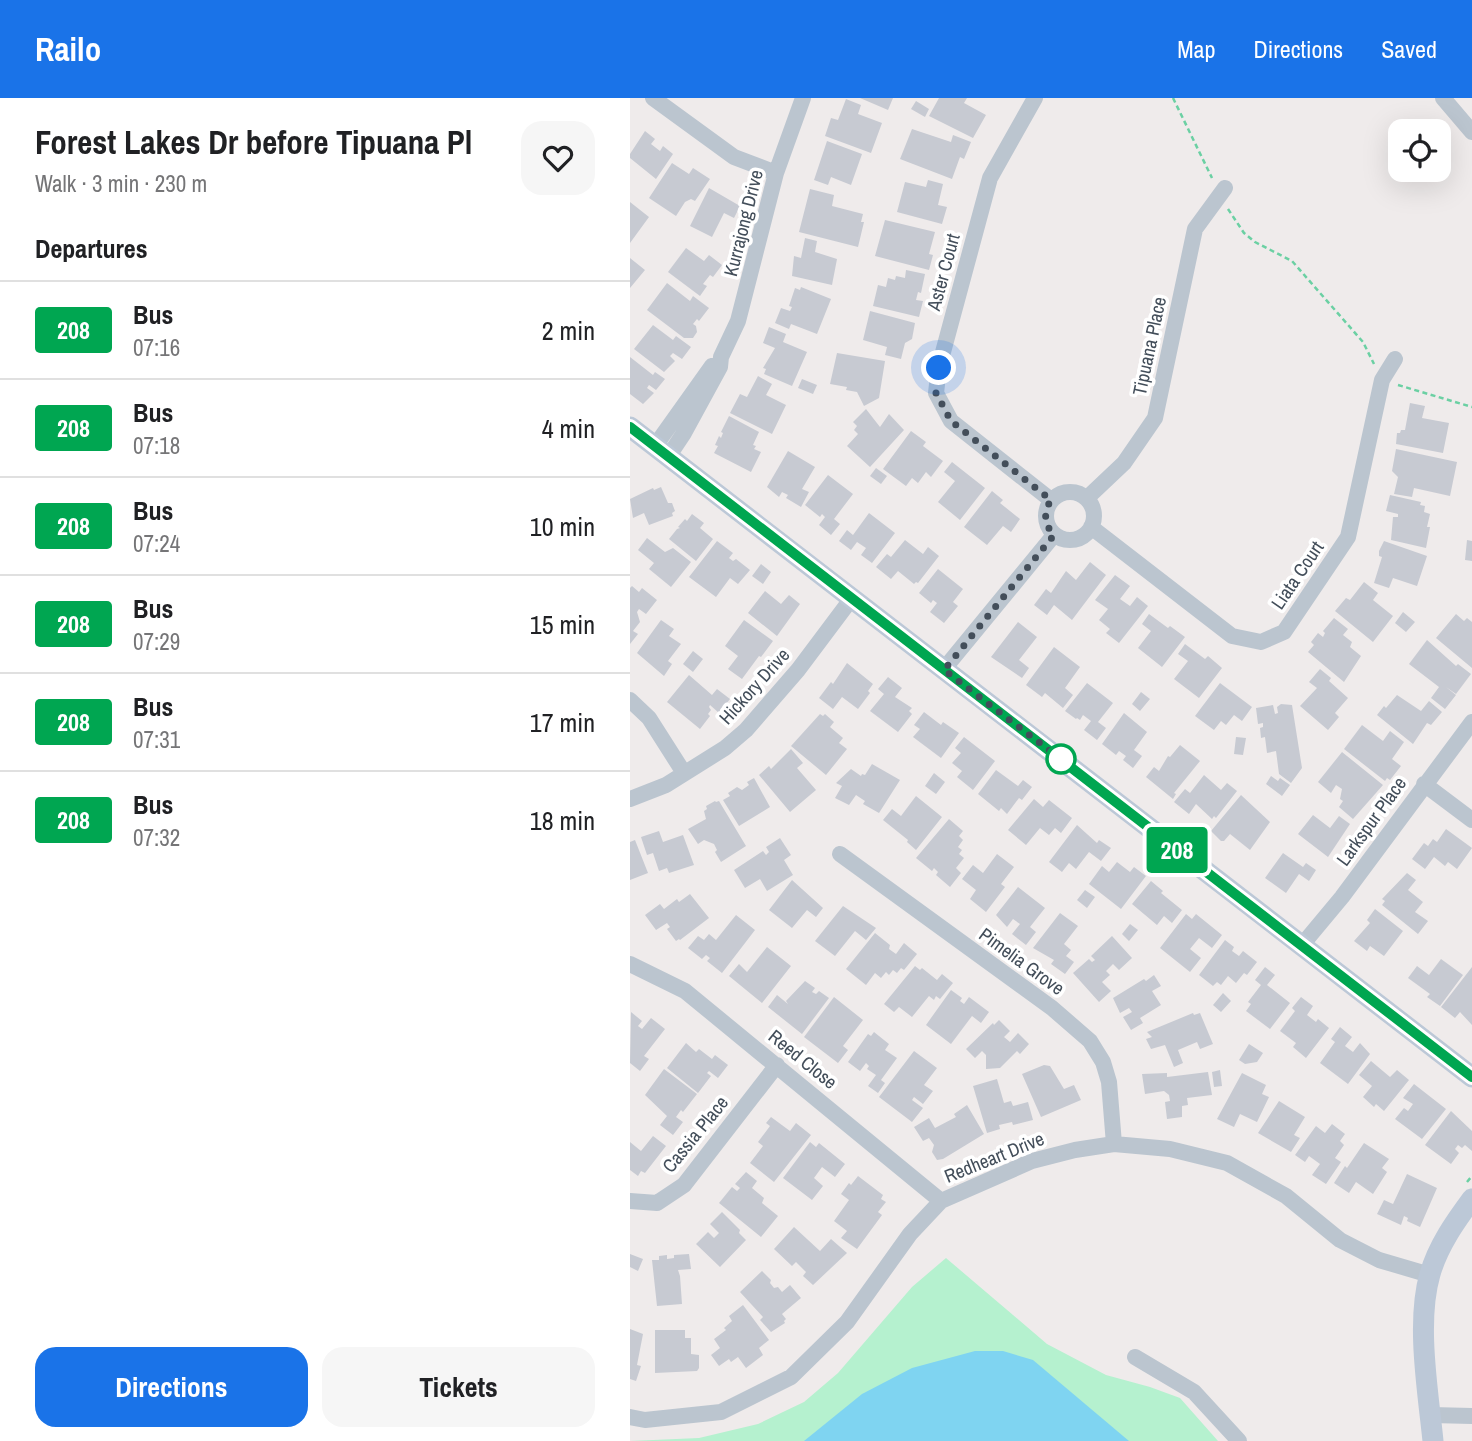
<!DOCTYPE html>
<html lang="en">
<head>
<meta charset="utf-8">
<style>
  :root { --surface:#fff; --page:#f6f6f6; --text:#202124; --muted:#757577; --line:#e0e0e0; --accent:#1a73e8 }
  body { margin:0; font-family:"Archivo Narrow",sans-serif; background:var(--page); color:var(--text); height:100vh; display:flex; flex-direction:column; font-size:26px; white-space:nowrap }
  * { box-sizing:border-box; margin:0 }
  p { font-size:23px; color:var(--muted) }
  .icon { flex:none; width:38px; height:38px; fill:none; stroke:currentColor; stroke-width:2; stroke-linecap:round; stroke-linejoin:round }
  .map { position:relative; flex:1; overflow:hidden }
  .sheet { display:flex; flex-direction:column; background:var(--surface); width:630px }
  .sheet>* { flex:none }
  .badge { padding:0 14px; border-radius:5px; font-size:24px; line-height:46px }
  .fabs { position:absolute; left:758px; top:21px; display:grid; gap:14px }
  .fabs a { display:grid; place-items:center; width:63px; height:63px; border-radius:14px; background:var(--surface); box-shadow:0 7px 28px #0002; font-size:35px }
  .you { position:absolute; width:35px; height:35px; margin:-18px; border:5px solid #fff; border-radius:50%; background:#1a73e8; box-shadow:0 0 0 10px #1a73e833 }
  .map>.badge { position:absolute; translate:-50% -50%; box-shadow:0 0 0 4px #fff }
  h2 { padding:0 35px; font-size:26px; line-height:63px }
  .round { display:grid; place-items:center; flex:none; width:74px; height:74px; border-radius:21px; background:var(--page) }
  .overview { display:flex; align-items:center; justify-content:space-between; height:119px; padding:0 35px }
  h1 { font-size:33px; font-weight:800; line-height:52px }
  .action { display:flex; gap:14px; margin-top:auto; padding:14px 35px }
  .action a { flex:1; height:80px; border-radius:21px; background:var(--accent); color:#fff; font-size:28px; font-weight:800; line-height:80px; text-align:center }
  .action a+a { background:var(--page); color:var(--text) }
  ul { padding:0; list-style:none }
  li { display:flex; align-items:center; gap:21px; height:98px; padding:0 35px; border-top:2px solid var(--line) }
  li div { flex:1 }
  li b { display:block; font-size:26px }
  li em { font-style:normal }
  li .badge { min-width:77px; font-weight:700; text-align:center }
  header { display:flex; align-items:center; gap:42px; box-sizing:border-box; height:98px; padding:0 35px; background:var(--accent); color:#fff }
  header strong { font-size:33px }
  nav { display:flex; gap:38px; margin-inline-start:auto; font-size:24px }
  main { display:flex; flex:1; min-height:0 }
  .map>svg:first-child { display:block }
  .green { fill:#b5f1cf }
  .water { fill:#7fd4f1 }
  .building { fill:#c7cad2 }
  .lines { fill:none; stroke-linecap:round; stroke-linejoin:round }
  .path { stroke:#6bd0a3; stroke-width:2.5; stroke-dasharray:5 3.5; stroke-linecap:butt }
  .street { stroke:#bbc5cf; stroke-width:16 }
  .secondary { stroke:#bcc8d7; stroke-width:21 }
  .line-casing { stroke:#fff; stroke-width:16 }
  .line { stroke:#00a651; stroke-width:10 }
  .walk { stroke:#434e5a; stroke-width:7; stroke-dasharray:0 12.6 }
  .stop-dot { fill:#fff; stroke:#00a651; stroke-width:3.5 }
  .labels { text-anchor:middle; stroke-width:7; stroke-linejoin:round; paint-order:stroke }
  .street-label { font-size:19px; fill:#434e5a; stroke:#fff }
</style>
</head>
<body>
<header>
<strong>Railo</strong>
<nav><a>Map</a><a>Directions</a><a>Saved</a></nav>
</header>
<main>
<section class="sheet">
<div class="overview"><div><h1>Forest Lakes Dr before Tipuana Pl</h1><p>Walk · 3 min · 230 m</p></div><a class="round"><svg class="icon" aria-label="heart" viewBox="0 0 24 24"><path d="M12 20l-8-8c-3-5 5-10 8-4 3-6 11-1 8 4z"/></svg></a></div>
<h2>Departures</h2>
<ul>
<li><span class="badge" style="background:#00a651;color:#fff">208</span><div><b>Bus</b><p>07:16</p></div><em>2 min</em></li>
<li><span class="badge" style="background:#00a651;color:#fff">208</span><div><b>Bus</b><p>07:18</p></div><em>4 min</em></li>
<li><span class="badge" style="background:#00a651;color:#fff">208</span><div><b>Bus</b><p>07:24</p></div><em>10 min</em></li>
<li><span class="badge" style="background:#00a651;color:#fff">208</span><div><b>Bus</b><p>07:29</p></div><em>15 min</em></li>
<li><span class="badge" style="background:#00a651;color:#fff">208</span><div><b>Bus</b><p>07:31</p></div><em>17 min</em></li>
<li><span class="badge" style="background:#00a651;color:#fff">208</span><div><b>Bus</b><p>07:32</p></div><em>18 min</em></li>
</ul>
<div class="action"><a>Directions</a><a>Tickets</a></div>
</section>
<div class="map">
<svg width="842" height="1343" viewBox="0 0 842 1343">
  <rect width="100%" height="100%" fill="#efebeb"/>
  <!-- green -->
  <path class="green" d="M316 1160 417 1246 476 1277 520 1289 550 1300 588 1343H0L69 1340 128 1326 174 1304 208 1275 282 1189Z"/>
  <!-- water -->
  <path class="water" d="M345 1253H373L403 1262 499 1343H174L232 1296 282 1270Z"/>
  <!-- building -->
  <path class="building" d="M230 0H263L258 12Z
    M309 0H337L334 5 356 17 343 40 299 18Z
    M216 1 231 7 228 16 252 25 241 55 195 38 201 20 208 22Z
    M286 3 299 11 295 19 281 11Z
    M282 31 321 44 323 37 341 44 334 61 330 59 322 81 270 61Z
    M15 33 25 41 21 46 30 53 33 48 43 56 26 81 0 60V56Z
    M197 43 232 56 221 87 201 79 198 87 184 82Z
    M42 65 59 76 63 70 80 81 65 103 61 101 55 104 46 118 19 100Z
    M298 82 313 86 308 107 317 109 312 126 267 114 275 84 296 89Z
    M79 90 110 108 104 120 94 115 82 139 60 128Z
    M180 91 204 97 202 108 233 116 231 124H234L228 149 169 134Z
    M0 104 19 119 0 145Z
    M255 122 305 134 299 156 303 157 299 172 245 158Z
    M175 140 187 143 185 154 207 161 202 187 162 178 164 158 171 160Z
    M56 150 74 163 79 157 92 167 83 179 80 177 73 186 77 188 70 198 38 174Z
    M0 160 15 172 0 190Z
    M276 172 295 176 291 195 288 194 286 202 293 203 289 219 243 208 248 187 256 189 258 180 265 182 266 178 275 180Z
    M37 185 60 203 63 198 79 210 69 223 67 221 63 226 66 228 67 234 63 240H54L17 212Z
    M171 189 201 201 187 236 161 226 159 231 145 225 151 210 160 213 162 209 159 208 165 190 170 192Z
    M240 213 285 225 282 241 275 245 271 261 255 257 257 249 233 242Z
    M23 227 43 242 46 238 61 249 52 261 43 255 40 258 45 263 34 274 4 251Z
    M139 229 156 236 153 244 177 254 162 288 134 276 136 271 133 270 145 250 133 245Z
    M207 255 255 263 249 300 234 308 227 294 216 292 217 289 200 286Z
    M0 259 23 277 25 274 35 281 26 292 19 287 17 290 24 295 13 306 0 296Z
    M128 278 142 286 136 297 156 307 142 336 100 315 110 296 117 299Z
    M172 281 187 287 183 296 168 290Z
    M780 305 795 308 792 320 819 325 813 355 766 346 767 335H770L771 332H775Z
    M236 311 250 329 259 316 274 332 240 369 217 348 228 336 224 332 227 328 223 324Z
    M99 318 129 334 123 347 126 348 124 351 131 354 121 374 84 355 88 348 85 347 89 338 91 340 93 335 91 334Z
    M281 333 296 344 293 348 313 363 301 379 296 374 288 385 282 380 276 388 253 371Z
    M766 351 827 364 820 398 784 390 782 399 764 396 768 379 762 373Z
    M158 353 185 369 172 391 179 394 171 409 156 400 158 397 152 394 149 399 137 389Z
    M322 364 355 390 330 422 308 404 325 383 314 374Z
    M246 370 257 378 251 386 240 378Z
    M198 377 223 396 204 421 210 426 201 437 189 427 195 419 192 416 190 419 175 407Z
    M31 389 38 405H42L45 413 42 415 43 418 19 427 14 415 3 420 0 401 23 390 24 392Z
    M362 393 373 402 370 405 390 421 381 434 373 428 357 447 334 429Z
    M760 397 791 404 790 407 795 408 794 414 800 416 797 429H800L796 450 761 442 763 419H768V416L756 413Z
    M239 415 265 435 242 465 231 457 236 450 227 444 221 452 209 443 217 432 223 437Z
    M62 416 74 425 70 430 83 441 66 463 39 441 47 431 50 430 48 429 55 421 57 423Z
    M17 440 35 454 43 450 61 464 41 489 19 471 24 465 8 452Z
    M275 442 293 456 298 449 309 458 288 485 286 484 284 486 268 473 261 481 246 469 257 456 261 459Z
    M837 442 842 443V463L835 462Z
    M87 443 103 455 99 460 103 463 106 461 120 472 108 486 100 480 86 499 59 479Z
    M754 443 797 458 787 488 763 480 759 490 744 485 752 459 749 458V453Z
    M460 464 476 477 442 522 424 507 417 517 404 507 416 491 421 495 436 473 446 482Z
    M131 466 141 474 133 486 122 478Z
    M308 471 333 491 323 504 328 508 314 525 300 514 307 505 303 502 301 505 289 495Z
    M485 477 500 488 490 501 500 508 507 499 518 508 489 545 476 535 480 531 469 522 478 511 465 502Z
    M734 484 748 495 743 502 763 518 743 544 705 513 716 500 720 502Z
    M2 488 9 494 12 490 27 502 16 516 9 511 7 514 10 524 3 533 8 536 0 546V490Z
    M135 493 151 506 159 497 170 506 147 538 118 515Z
    M773 514 785 524 776 534 765 525Z
    M519 516 538 530 540 528 555 539 532 569 508 550 521 533 512 526Z
    M826 516 834 523 837 520 842 524V570L806 540Z
    M704 520 718 531 713 537 722 544 720 549 731 558 714 584 678 554 684 547 681 544 688 535 693 539 695 535 693 533Z
    M31 522 44 531 39 538 51 546 38 563 42 566 34 578 7 555Z
    M114 522 143 543 131 559 129 558 112 581 98 571 108 558 95 548Z
    M388 524 407 539 389 562 399 570 392 580 361 559Z
    M797 542 826 568 828 566 841 576 826 596 816 589 826 597 815 611 801 600 809 589 779 566Z
    M555 546 575 561 578 558 592 570 569 600 544 581 558 563 548 556Z
    M424 549 450 569 435 590 443 597 433 610 415 595 412 599 396 587Z
    M63 553 73 561 63 574 53 566Z
    M217 565 243 586 238 593 240 595 228 611 212 599 203 611 189 600 201 584 203 586Z
    M690 571 701 580 699 583 718 600 705 615 709 619 698 632 670 608 687 590 679 584Z
    M59 577 82 597 87 591 100 601 89 615 80 607 79 609 81 612 78 616 80 618 70 631 37 604Z
    M258 579 272 590 265 599 282 610 279 613 282 616 268 634 240 613 254 596 248 591Z
    M457 585 483 605 468 624 476 630 467 642 454 632 461 623 453 617 450 622 447 620 446 621 435 613Z
    M590 585 622 609 612 623 604 617 596 627 591 623 584 632 565 618Z
    M511 594 520 601 510 613 502 606Z
    M767 597 791 613 799 603 812 614 801 627 797 625 783 646 747 617 754 608 756 610Z
    M651 606 662 607 672 670 661 685 649 676 646 653 637 655 635 639 631 640 630 630 633 629V625L628 626 626 610 643 607 645 616 648 615 647 609Z
    M294 614 311 627 313 624 329 635 311 660 283 639 290 631 284 627Z
    M494 615 517 634 504 652 512 658 503 670 493 662 496 658 489 653 486 657 472 646Z
    M190 616 193 618 195 616 204 624 200 629 213 640 209 645 217 651 196 677 161 648Z
    M732 627 753 643 760 633 774 644 762 661 771 668 760 682 757 680 755 683 714 651Z
    M334 639 365 663 343 692 327 679 332 673 322 665 331 655 325 650Z
    M606 639 616 640 613 657 604 656Z
    M550 647 570 663 544 695 546 696 543 701 516 679 524 669 529 673 538 658 540 659Z
    M161 651 173 665 167 670 186 692 160 714 129 677 139 668 141 671Z
    M712 654 753 687 723 721 709 709 713 703 710 701 712 691 706 687 701 695 688 684Z
    M242 666 270 682 249 715 233 706 235 703 226 697 219 707 205 700 212 688 206 685 221 671 231 678 232 676 235 677Z
    M366 672 388 688 393 682 402 689 392 702 389 700 377 716 371 710 369 713 348 696Z
    M304 675 315 684 306 696 295 688Z
    M574 677 591 692 597 685 607 693 586 720 584 718 582 721 566 706 559 716 544 704 555 691 560 695Z
    M641 678 648 683 650 680 660 687 652 698 636 686Z
    M124 680 140 709 109 728 93 702 100 698 98 695 107 689 112 692 119 687 117 684Z
    M611 697 640 724 620 752 600 736 594 743H591L581 733Z
    M286 698 312 719 286 752 277 744 278 742 253 722 262 711 271 718Z
    M404 701 413 709 419 702 442 720 431 735 425 730 419 737 410 730 396 747 378 732Z
    M85 703 86 704 89 703 116 748 91 764 85 754 87 752 84 746 74 742 68 746 58 731 76 721 74 713 77 711 76 708Z
    M683 717 700 730 709 718 720 726 698 759 668 736Z
    M319 721 333 733 329 738 333 742 328 749 332 752 329 756 334 760 326 770 331 775 320 789 306 777 308 774 304 770 302 773 286 760Z
    M447 727 467 745 469 742 481 750 471 763 459 754 446 771 439 765 432 774 419 764Z
    M816 731 842 750 827 771 818 764 815 768 804 759 795 771 782 761 794 745 798 748 803 741 807 744Z
    M29 733 33 744 53 737 64 767 39 775 37 770 29 773 23 755 17 757 11 739Z
    M150 740 161 757 154 762 163 777 137 793 130 781 115 790 104 772 133 753 136 757 139 754 136 749Z
    M5 742 18 775 0 782V744Z
    M653 755 673 769 676 765 686 772 679 783 669 776 656 795 635 780Z
    M367 756 384 769 371 786 375 789 356 814 340 801 346 792 332 781 343 767 353 775Z
    M487 764 500 774 504 769 516 778 491 811 459 786 472 768 479 774Z
    M777 775 786 782 778 792 793 804 785 814 798 823 788 836 752 807 755 803 752 801Z
    M162 782 193 810 186 819 177 812 162 830 139 812Z
    M521 783 533 793 531 795 552 812 542 825 534 818 527 827 502 806Z
    M388 789 415 810 400 829 406 834 396 847 382 836 390 826 383 821 377 829 366 817Z
    M455 792 465 799 457 810 447 802Z
    M60 796 79 820 50 842 49 841 46 843 37 831 40 829 37 825 26 832 15 817 30 806 34 811 47 801 49 804Z
    M213 808 246 830 236 842 225 833 205 858 185 843Z
    M745 811 773 833 754 858 740 848 737 853 724 843 740 825 737 822Z
    M430 815 448 828 434 846 441 852 436 858 444 864 435 876 421 866 424 862 403 850Z
    M556 816 562 821 566 816 592 837 582 850 569 840 560 851 571 860 560 874 530 850Z
    M106 817 125 832 92 875 77 863 80 860 76 857 72 861 58 850 68 838 74 842 79 836 86 842Z
    M500 826 508 832 499 843 492 836Z
    M245 835 260 847 259 851 266 856 274 845 287 856 274 872 271 870 267 875 263 872 259 877 256 874 251 880 245 875 236 887 216 871Z
    M482 838 502 860 489 872 483 866 476 873 480 877 472 884 481 893 469 904 443 875 459 861 462 864 465 862 461 858Z
    M595 842 604 849 602 853 609 858 613 853 627 864 617 877 614 875 606 885 598 878 591 887 587 884 583 888 569 877Z
    M137 849 161 868 132 905 99 878 109 866 117 874Z
    M811 861 833 877 810 908 797 899 800 896 778 880 787 868 799 877Z
    M285 868 290 872 292 870 307 882 312 876 323 885 310 901 306 898 304 902 299 898 282 919 269 909 264 914 254 906Z
    M635 869 645 877 637 887 660 905 640 931 616 913 621 906 618 904 631 887 625 882Z
    M842 869V927L830 914 825 920 811 909Z
    M524 877 531 888 522 893 531 907 510 920 513 925 501 932 493 919 502 914 499 910 490 915 483 900 514 881 516 883Z
    M175 883 185 890 182 894 186 896 189 893 199 900 172 936 138 909 147 897 158 906 156 903Z
    M321 892 332 900 330 903 334 906 339 899 359 914 351 925 342 918 321 946 296 927Z
    M593 895 601 903 591 914 583 907Z
    M204 899 233 922 213 948 218 952 208 965 174 939Z
    M671 899 683 908 677 917 686 924 688 921 699 930 676 960 663 949 666 945 650 933 665 913 662 910Z
    M1 914 12 923 8 928 12 931 21 920 35 931 14 958 19 961 10 973 0 965Z
    M563 915 564 917 570 915 583 946 570 951 567 944 548 952 553 965 544 969 535 947 521 951 516 941 522 939 517 934Z
    M369 922 380 933 374 939 380 944 388 935 399 946 390 956 387 953 370 970 356 971V957L352 953 345 960 336 951 363 925 364 927Z
    M710 929 722 939 715 948 723 954 730 945 740 956 718 986 690 965 705 944 701 941Z
    M244 934 259 946 255 952 267 960 251 982 255 985 248 995 238 988 246 977 237 971 239 968 236 965 230 973 218 964 238 936 241 938Z
    M56 945 66 954 69 951 82 961 85 957 98 967 88 980 79 973 77 975 81 978 68 995 37 970Z
    M619 946 633 955 627 964 615 966 609 962Z
    M284 953 307 970 294 987 303 993 293 1006 284 999 282 1002 293 1010 282 1024 249 999Z
    M741 963 760 979 767 972 779 982 754 1013 746 1006 744 1009 733 999 742 988 729 977Z
    M414 967 420 968 434 991 444 987 451 1002 411 1019 392 976Z
    M34 971 67 996 53 1014 51 1012 46 1019 53 1024 43 1037 30 1027 37 1018 15 997Z
    M590 972 592 988 584 989 582 974Z
    M578 974 582 997 557 1000 558 1007 552 1008V1019L537 1021 535 1004 540 1003 539 997 534 993 515 996 512 976 537 975V979Z
    M612 975 636 987 632 996 639 999 627 1024 610 1016 604 1029 587 1021Z
    M367 981 374 1005 381 1003 383 1008 398 1004 403 1022 383 1027 382 1024 369 1027 370 1031 357 1035 343 988Z
    M784 986 816 1011 792 1041 765 1021 774 1010 778 1013 783 1006 773 1000Z
    M649 1003 675 1019 664 1037 670 1040 661 1054 628 1035Z
    M337 1007 354 1036 313 1061 307 1062 302 1054 304 1047 299 1040 293 1043 284 1029 299 1020 305 1030 326 1019 324 1016Z
    M821 1013 842 1033V1053L835 1047 832 1050 828 1047 825 1051 829 1055 821 1066 795 1047Z
    M141 1019 160 1033 166 1025 181 1037 144 1084 120 1065 133 1048 128 1044 140 1028 136 1025Z
    M702 1026 715 1036 710 1043 714 1047 705 1060 711 1064 696 1086 682 1077 690 1066 679 1058 675 1064 665 1057 686 1028 695 1035Z
    M23 1038 36 1048 15 1075 11 1073 8 1078 0 1072V1044L11 1053Z
    M180 1044 186 1049 189 1045 215 1066 205 1079 192 1069 184 1080 193 1088 182 1102 153 1080Z
    M734 1045 759 1061 752 1070 757 1074 743 1096 726 1084 719 1095 704 1085 715 1068 717 1070Z
    M116 1074 127 1083 122 1090 134 1100 132 1105 148 1118 131 1139 89 1105 102 1089 107 1093 110 1090 105 1086Z
    M777 1076 807 1090 790 1129 777 1123 778 1120 774 1118 771 1127 747 1116 754 1102 763 1106Z
    M228 1078 253 1097 251 1101 256 1104 248 1114 252 1117 227 1151 211 1140 217 1133 204 1123 219 1102 211 1096 219 1085 221 1087Z
    M92 1114 110 1132 109 1135 116 1142 90 1169 66 1146 78 1134 84 1140 89 1135 80 1126Z
    M164 1129 190 1153 201 1141 217 1155 183 1187 173 1178 176 1174 166 1164 162 1168 144 1151Z
    M0 1156 13 1161 8 1173 0 1169Z
    M59 1156 61 1171 48 1172 50 1178 52 1206 27 1208 22 1162H29V1158L37 1157V1161L44 1160V1157Z
    M132 1173 141 1182 140 1185 144 1190 148 1189 152 1194 160 1187 171 1200 152 1216 156 1221 154 1223 155 1225 141 1234 130 1222 133 1219 110 1194Z
    M113 1207 139 1242 129 1250 133 1257 116 1270 108 1259 101 1264 99 1261 89 1268 81 1257 90 1250 84 1241 96 1232 94 1230 102 1223 99 1218Z
    M0 1231 13 1236 7 1267 11 1268 6 1283 0 1281Z
    M25 1232H55V1240H61V1256L69 1257V1270L67 1273 25 1275Z"/>
  <g class="lines">
    <!-- path -->
    <path class="path" d="M543 0 582 80
      M598 111 614 135 625 144 662 163 733 244 744 266
      M768 287 842 309
      M837 1084 842 1078"/>
    <!-- street -->
    <path class="street" d="M23 0 104 59 146 75
      M405 0 360 80 309 269 306 295 321 323 421 402
      M813 0 842 34
      M25 348 82 268
      M38 359 54 335 90 269 91 259 108 223 146 75 173 0
      M416 418a24 24 0 1 1 48 0a24 24 0 1 1-48 0Z
      M457 400 494 365 525 320 565 131 595 90
      M461 429 602 538 631 544 654 534 718 439 752 282 765 261
      M314 571 424 437
      M0 602 19 620 54 675
      M794 686 842 722
      M0 701 36 687 95 650 116 632 168 572 222 500
      M210 756 422 910 460 943 473 964 479 984 484 1046
      M672 847 712 799 842 624
      M0 866 55 893 311 1103
      M0 1103 27 1105 54 1087 147 967
      M505 1259 564 1294 609 1343
      M801 1317 842 1318
      M0 1319 15 1322 91 1314 161 1279 217 1224 280 1136 311 1103 402 1063 445 1052 484 1046 540 1051 597 1065 656 1098 710 1142 749 1162 800 1177"/>
    <!-- secondary -->
    <path class="secondary" d="M0 329 842 979
      M803 1343C798 1293 786 1224 800 1176 808 1148 825 1124 842 1101"/>
  </g>
  <g class="lines">
    <!-- line casing -->
    <g class="line-casing">
      <path id="line" d="M0 329 842 979"/>
    </g>
    <!-- line -->
    <use href="#line" class="line"/>
    <!-- walk -->
    <path class="walk" d="M309 270 306 295 321 323 421 402C413 415 414 426 424 437L314 572 431 661"/>
  </g>
  <!-- markers -->
  <circle class="stop-dot" cx="431" cy="661" r="14"/>
  <g class="labels">
    <!-- street labels -->
    <g class="street-label">
      <text transform="translate(113 125) rotate(-76)" y="7">Kurrajong Drive</text>
      <text transform="translate(313 174) rotate(-75)" y="7">Aster Court</text>
      <text transform="translate(519 248) rotate(-78)" y="7">Tipuana Place</text>
      <text transform="translate(667 477) rotate(-56)" y="7">Liata Court</text>
      <text transform="translate(124 588) rotate(-48)" y="7">Hickory Drive</text>
      <text transform="translate(741 723) rotate(-54)" y="7">Larkspur Place</text>
      <text transform="translate(392 863) rotate(36)" y="7">Pimelia Grove</text>
      <text transform="translate(173 961) rotate(39)" y="7">Reed Close</text>
      <text transform="translate(65 1036) rotate(-51)" y="7">Cassia Place</text>
      <text transform="translate(364 1059) rotate(-22)" y="7">Redheart Drive</text>
    </g>
  </g>
</svg>
<div class="fabs">
<a><svg class="icon" aria-label="locate" viewBox="0 0 24 24"><circle cx="12" cy="12" r="6"/><path d="M12 2v4M12 18v4M2 12h4M18 12h4"/></svg></a>
</div>
<div class="you" style="left:309px;top:270px"></div>
<b class="badge" style="left:547px;top:752px;background:#00a651;color:#fff">208</b>
</div>
</main>
</body>
</html>
